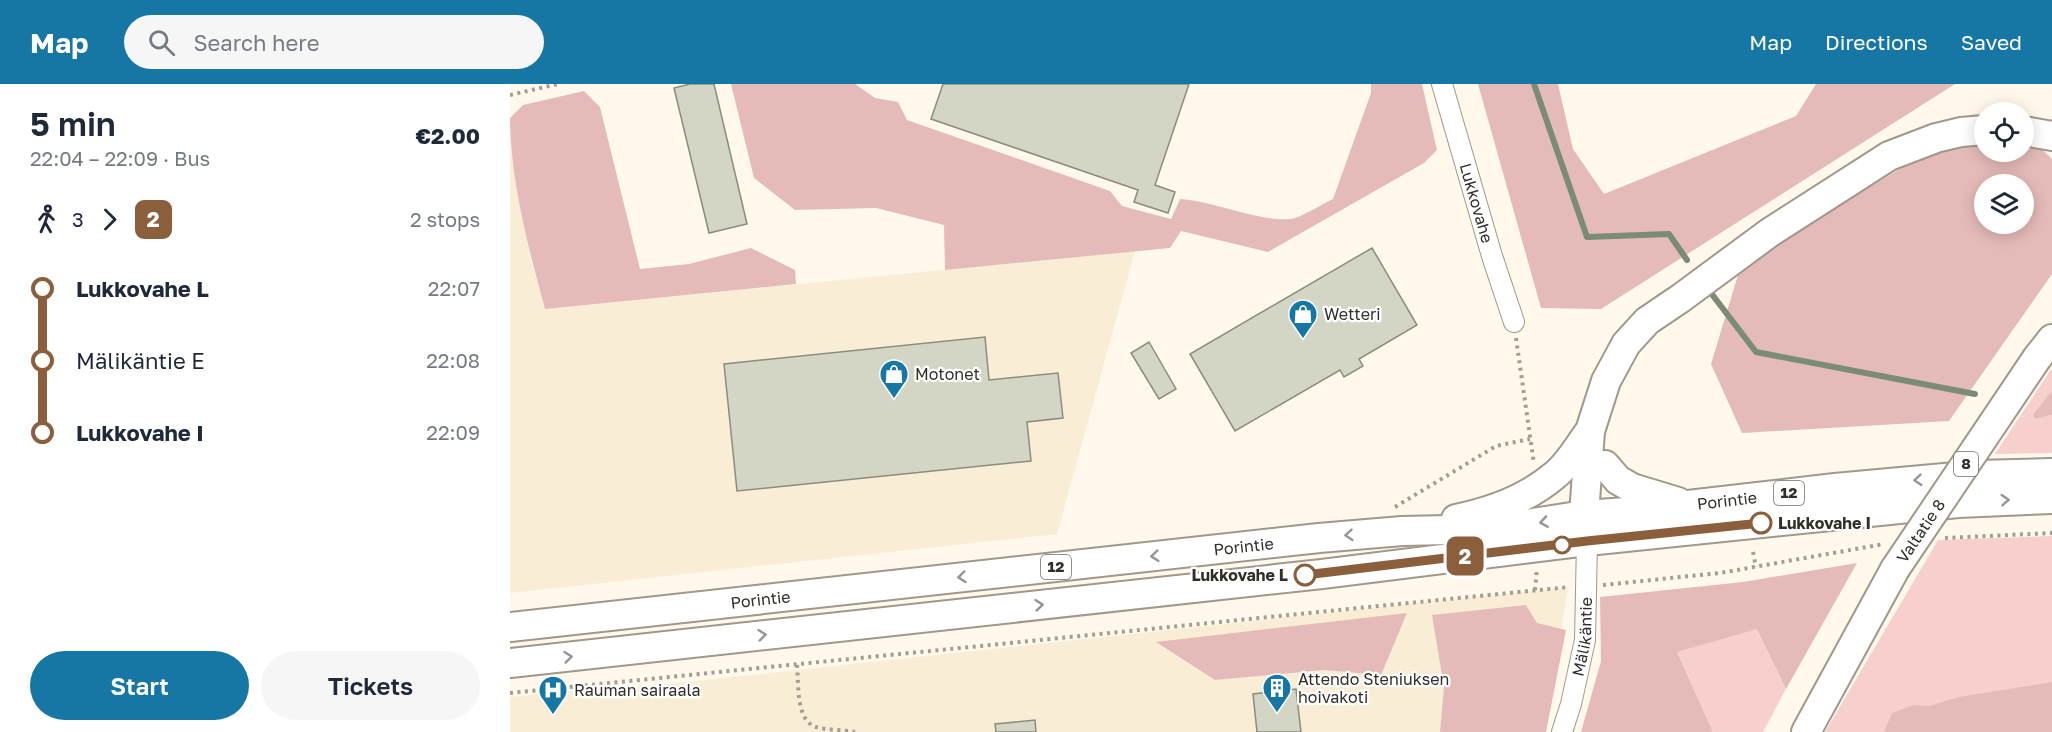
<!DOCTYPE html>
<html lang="en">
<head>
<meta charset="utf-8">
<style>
  :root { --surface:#fff; --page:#f6f6f7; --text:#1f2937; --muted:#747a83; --accent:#1777a4 }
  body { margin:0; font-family:"Golos Text",sans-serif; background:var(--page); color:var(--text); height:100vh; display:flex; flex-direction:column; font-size:22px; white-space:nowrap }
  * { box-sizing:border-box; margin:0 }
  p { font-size:20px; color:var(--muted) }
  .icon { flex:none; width:33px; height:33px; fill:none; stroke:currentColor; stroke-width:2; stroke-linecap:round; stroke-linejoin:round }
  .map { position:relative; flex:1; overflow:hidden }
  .drawer { display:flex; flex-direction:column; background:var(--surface); width:510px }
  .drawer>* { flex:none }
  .badge { padding:0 12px; border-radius:9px; font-size:21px; line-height:39px }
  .fabs { position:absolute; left:1464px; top:18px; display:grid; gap:12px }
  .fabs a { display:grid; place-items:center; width:60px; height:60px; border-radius:50%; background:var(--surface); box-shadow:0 3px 15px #0003; font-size:30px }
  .map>.badge { position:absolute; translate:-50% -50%; box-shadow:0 0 0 3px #fff }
  .legs { display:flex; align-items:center; gap:9px; height:66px; padding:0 30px; font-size:20px }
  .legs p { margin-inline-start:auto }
  .overview { display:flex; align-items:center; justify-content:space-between; height:102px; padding:0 30px }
  h1 { font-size:33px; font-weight:600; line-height:45px }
  .action { display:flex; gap:12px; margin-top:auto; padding:12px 30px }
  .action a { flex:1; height:69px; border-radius:36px; background:var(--accent); color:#fff; font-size:24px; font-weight:600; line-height:69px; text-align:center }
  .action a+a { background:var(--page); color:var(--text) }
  ul { padding:0 30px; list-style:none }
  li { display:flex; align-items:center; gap:21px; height:72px; font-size:22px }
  li i { display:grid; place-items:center; width:9px; height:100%; margin:0 8px; background:currentColor }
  li i::after { content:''; width:15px; height:15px; margin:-8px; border:4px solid; border-radius:50%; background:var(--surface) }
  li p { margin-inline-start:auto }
  li:first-child i { background:linear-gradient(#0000 50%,currentColor 0) }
  li:last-child i { background:linear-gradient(currentColor 50%,#0000 0) }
  header { display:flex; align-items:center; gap:36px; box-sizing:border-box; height:84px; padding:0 30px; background:var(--accent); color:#fff }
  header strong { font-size:28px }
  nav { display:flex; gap:33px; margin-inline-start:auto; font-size:21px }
  .search { width:420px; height:54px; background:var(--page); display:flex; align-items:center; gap:15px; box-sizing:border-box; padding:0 21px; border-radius:33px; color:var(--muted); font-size:22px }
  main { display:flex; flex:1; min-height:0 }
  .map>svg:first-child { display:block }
  .built { fill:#f9edd6 }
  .green { fill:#f7cfcd }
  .forest { fill:#e5bbb9; fill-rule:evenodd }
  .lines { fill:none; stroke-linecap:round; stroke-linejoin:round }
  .stream { stroke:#7a8b76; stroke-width:6 }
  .building { fill:#d4d6c5; stroke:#8a8c7c; stroke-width:1.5 }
  .minor-casing { stroke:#a0988a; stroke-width:22 }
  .highway-casing { stroke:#a0988a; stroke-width:32 }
  .path { stroke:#a39e94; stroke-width:4; stroke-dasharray:3 4.5; stroke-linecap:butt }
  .minor { stroke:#fff; stroke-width:20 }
  .highway { stroke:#fff; stroke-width:28 }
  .highway-bridge-casing { stroke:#a0988a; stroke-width:32; stroke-linecap:butt }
  .highway-bridge { stroke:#fff; stroke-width:28 }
  .oneway { stroke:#989694 }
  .line-1-casing { stroke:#fff; stroke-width:14 }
  .line-1 { stroke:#8b5e3c; stroke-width:9 }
  .stop-1-dot { fill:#fff; stroke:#8b5e3c; stroke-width:3 }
  .labels { text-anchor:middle; stroke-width:4.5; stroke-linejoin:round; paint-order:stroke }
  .shield { fill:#fff; stroke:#6f6d68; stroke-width:1.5 }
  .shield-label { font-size:15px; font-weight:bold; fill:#312e28 }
  .street-label { font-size:16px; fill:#312e28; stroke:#fff }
  .poi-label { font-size:16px; fill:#312e28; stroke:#fff; text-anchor:start }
  .stop-label { font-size:16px; font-weight:bold; fill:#312e28; stroke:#fff; text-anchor:start }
</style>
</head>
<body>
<header>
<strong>Map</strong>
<div class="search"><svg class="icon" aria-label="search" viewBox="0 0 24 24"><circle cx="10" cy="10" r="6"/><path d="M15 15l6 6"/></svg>Search here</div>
<nav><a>Map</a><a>Directions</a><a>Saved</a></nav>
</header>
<main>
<section class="drawer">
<div class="overview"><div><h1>5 min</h1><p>22:04 – 22:09 · Bus</p></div><b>€2.00</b></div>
<div class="legs"><svg class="icon" aria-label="walk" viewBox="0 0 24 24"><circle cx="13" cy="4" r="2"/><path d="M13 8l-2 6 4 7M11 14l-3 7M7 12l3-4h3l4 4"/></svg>3<svg class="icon" aria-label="forward" viewBox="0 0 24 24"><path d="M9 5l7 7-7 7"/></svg><b class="badge" style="background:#8b5e3c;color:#fff">2</b><p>2 stops</p></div>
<ul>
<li><i style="color:#8b5e3c"></i><b>Lukkovahe L</b><p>22:07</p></li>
<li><i style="color:#8b5e3c"></i><span>Mälikäntie E</span><p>22:08</p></li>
<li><i style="color:#8b5e3c"></i><b>Lukkovahe I</b><p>22:09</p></li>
</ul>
<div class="action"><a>Start</a><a>Tickets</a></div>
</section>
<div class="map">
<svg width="1542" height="648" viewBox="0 0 1542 648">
  <rect width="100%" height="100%" fill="#fff8eb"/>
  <!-- built -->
  <path class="built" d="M0 62 21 177 35 225 625 167 547 450 0 509Z
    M1058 503 1036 648H0V613L82 605 83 608Z"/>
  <!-- green -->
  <path class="green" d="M1542 284V307L1523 330 1525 335 1542 331V369L1485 370Z
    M1542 452V648H1315L1428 456Z
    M1247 544 1276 605 1253 648H1203L1167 568Z"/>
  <!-- forest -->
  <path class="forest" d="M221 0H345L365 14 388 18 397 36 600 107 612 122 661 135 670 115C704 117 749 138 780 135 791 134 812 120 823 115L861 9V0H912L927 66 914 79 758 168 671 147 660 164 435 186 434 141 366 124 285 126 244 94Z
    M968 0H1048L1063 65 1094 110 1286 32 1306 0H1445L1091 225 1031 224Z
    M74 7 90 23 130 185 179 180 241 164 285 186 286 200 35 225C19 167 0 94 0 34L13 21Z
    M1474 57V68H1514V59L1528 61 1542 75V190L1439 337 1232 349 1201 280 1228 191 1267 160 1412 71ZM1474 100H1514V140H1474Z
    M1542 307V331L1525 335 1523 330Z
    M1347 479 1276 605 1247 545 1167 568 1203 648H1071L1091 577 1090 513 1233 498Z
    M1016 521 1027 539 1056 546 1036 648H930L934 603 922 531Z
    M897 529 871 591 813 586 705 596 646 558Z
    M1542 598V648H1374L1382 629 1404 621 1419 622 1449 613Z"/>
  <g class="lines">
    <!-- stream -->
    <path class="stream" d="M1024 0 1077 153 1159 150 1177 176
      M1201 209 1246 268 1465 310"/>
  </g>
  <!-- building -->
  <path class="building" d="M180 0H204L237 140 199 149 164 4Z
    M433 0H679L645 101 665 108 658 129 624 118 628 106 421 35Z
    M862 164 907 241 849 275 853 282 834 293 830 286 725 347 680 270Z
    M475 253 479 296 548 289 553 334 517 338 521 377 227 407 214 280Z
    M639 258 666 305 649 315 621 269Z
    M786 605 791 648H747L743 610Z
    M525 636 526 648H486L485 640Z"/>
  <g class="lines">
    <!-- minor casing -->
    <g class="minor-casing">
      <g id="minor">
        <path id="s1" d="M932 0 982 172 1004 238"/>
        <path id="s2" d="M1052 648 1061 620 1075 556 1077 457"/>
      </g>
    </g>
    <!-- highway casing -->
    <g class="highway-casing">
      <g id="highway">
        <path d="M1514 47 1542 52"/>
        <path d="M1527 274 1542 255"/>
        <path d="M1095 381 1108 396 1122 404 1168 418"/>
        <path d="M946 435C980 428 1018 414 1045 391 1059 380 1069 361 1080 347"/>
        <path d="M1076 449 1074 431 1080 347 1096 297 1116 260 1137 237 1171 214 1259 149 1379 72 1426 54 1451 48 1474 46"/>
        <path id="s3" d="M0 543 809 454 892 447 984 445 1074 431 1117 428 1325 404 1467 391 1542 389"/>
        <path d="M0 579 812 490 1077 457 1448 419 1542 415"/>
        <path d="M1296 648 1385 485"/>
      </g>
    </g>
    <!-- path -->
    <path class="path" d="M0 11 48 0
      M1006 254 1024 380
      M885 423 986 362 1020 355
      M1435 454 1542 449
      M1243 468 1246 483
      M1093 501 1210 489 1374 460
      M1025 506 1027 484
      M287 581C289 599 285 636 306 643 316 646 334 646 345 648
      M0 609 1059 503"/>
    <!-- minor -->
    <use href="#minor" class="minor"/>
    <!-- highway -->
    <use href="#highway" class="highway"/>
    <!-- highway-bridge casing -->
    <g class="highway-bridge-casing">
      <g id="highway-bridge">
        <path id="s4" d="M1385 485 1527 274"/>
      </g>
    </g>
    <!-- highway-bridge -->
    <use href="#highway-bridge" class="highway-bridge"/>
  </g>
  <!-- one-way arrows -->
  <defs><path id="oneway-chevron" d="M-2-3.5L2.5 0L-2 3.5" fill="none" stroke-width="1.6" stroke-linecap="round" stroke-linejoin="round" transform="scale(1.5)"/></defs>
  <g class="oneway">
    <use href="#oneway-chevron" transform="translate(1408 396) rotate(175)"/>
    <use href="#oneway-chevron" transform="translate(1495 416) rotate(-4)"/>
    <use href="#oneway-chevron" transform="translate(1034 438) rotate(171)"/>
    <use href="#oneway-chevron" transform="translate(839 451) rotate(175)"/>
    <use href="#oneway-chevron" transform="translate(645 472) rotate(174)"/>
    <use href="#oneway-chevron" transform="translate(452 493) rotate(174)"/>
    <use href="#oneway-chevron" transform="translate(529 521) rotate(-6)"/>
    <use href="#oneway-chevron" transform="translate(252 551) rotate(-6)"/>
    <use href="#oneway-chevron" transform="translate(58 573) rotate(-6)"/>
  </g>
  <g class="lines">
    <!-- line-1 casing -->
    <g class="line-1-casing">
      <path id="line-1" d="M795 491 1077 457 1251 439"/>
    </g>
    <!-- line-1 -->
    <use href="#line-1" class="line-1"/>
  </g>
  <!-- icons -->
  <defs>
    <g id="shop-pin" transform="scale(1.5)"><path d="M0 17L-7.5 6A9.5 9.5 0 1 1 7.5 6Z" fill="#1777a4" stroke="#fff"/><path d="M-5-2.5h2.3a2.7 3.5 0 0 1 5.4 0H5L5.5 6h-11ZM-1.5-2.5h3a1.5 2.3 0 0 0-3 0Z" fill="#fff"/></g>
    <g id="building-pin" transform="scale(1.5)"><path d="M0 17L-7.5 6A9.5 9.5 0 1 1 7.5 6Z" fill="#1777a4" stroke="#fff"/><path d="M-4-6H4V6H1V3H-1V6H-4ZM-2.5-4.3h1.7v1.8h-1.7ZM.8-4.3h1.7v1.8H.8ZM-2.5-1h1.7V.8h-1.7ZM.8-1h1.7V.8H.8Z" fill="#fff"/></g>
    <g id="hospital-pin" transform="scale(1.5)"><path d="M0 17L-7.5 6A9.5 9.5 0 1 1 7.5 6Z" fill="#1777a4" stroke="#fff"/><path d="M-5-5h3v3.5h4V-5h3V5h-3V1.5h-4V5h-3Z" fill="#fff"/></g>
  </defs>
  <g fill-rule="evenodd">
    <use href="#shop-pin" x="793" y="230"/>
    <use href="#shop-pin" x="384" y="290"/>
    <use href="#building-pin" x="767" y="604"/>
    <use href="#hospital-pin" x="43" y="606"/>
  </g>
  <!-- markers -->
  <g class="stop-1-dot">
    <circle cx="1251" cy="439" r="10"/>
    <circle cx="1052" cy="461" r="8"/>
    <circle cx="795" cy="491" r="10"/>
  </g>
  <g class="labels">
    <!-- shield labels -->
    <g class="shield">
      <rect x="1444" y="368" width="24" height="24" rx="4.5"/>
      <rect x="1264" y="397" width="30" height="24" rx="4.5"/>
      <rect x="531" y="471" width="30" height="24" rx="4.5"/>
    </g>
    <g class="shield-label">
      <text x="1456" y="385">8</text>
      <text x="1279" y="414">12</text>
      <text x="546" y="488">12</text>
    </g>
    <!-- street labels -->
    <g class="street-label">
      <text dy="6" stroke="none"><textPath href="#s1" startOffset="124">Lukkovahe</textPath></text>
      <text dy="6" stroke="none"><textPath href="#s3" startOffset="1224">Porintie</textPath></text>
      <text dy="6" stroke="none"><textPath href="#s4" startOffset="46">Valtatie 8</textPath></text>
      <text dy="6" stroke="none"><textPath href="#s3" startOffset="738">Porintie</textPath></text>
      <text dy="6" stroke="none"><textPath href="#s3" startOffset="252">Porintie</textPath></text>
      <text dy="6" stroke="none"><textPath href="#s2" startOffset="98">Mälikäntie</textPath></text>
    </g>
    <!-- poi labels -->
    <g class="poi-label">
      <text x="814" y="236">Wetteri</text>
      <text x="405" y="296">Motonet</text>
      <text x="788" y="601">Attendo Steniuksen<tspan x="788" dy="18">hoivakoti</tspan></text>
      <text x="64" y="612">Rauman sairaala</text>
    </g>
    <!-- stop labels -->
    <g class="stop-label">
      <text x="1268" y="445">Lukkovahe I</text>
      <text x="778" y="497" text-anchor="end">Lukkovahe L</text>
    </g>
  </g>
</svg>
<div class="fabs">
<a><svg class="icon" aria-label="locate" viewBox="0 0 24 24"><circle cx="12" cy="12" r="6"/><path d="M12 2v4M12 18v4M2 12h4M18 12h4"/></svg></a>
<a><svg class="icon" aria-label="layers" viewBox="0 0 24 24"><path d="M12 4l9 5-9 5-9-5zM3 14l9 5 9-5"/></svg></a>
</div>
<b class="badge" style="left:955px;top:472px;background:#8b5e3c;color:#fff">2</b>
</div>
</main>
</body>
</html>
